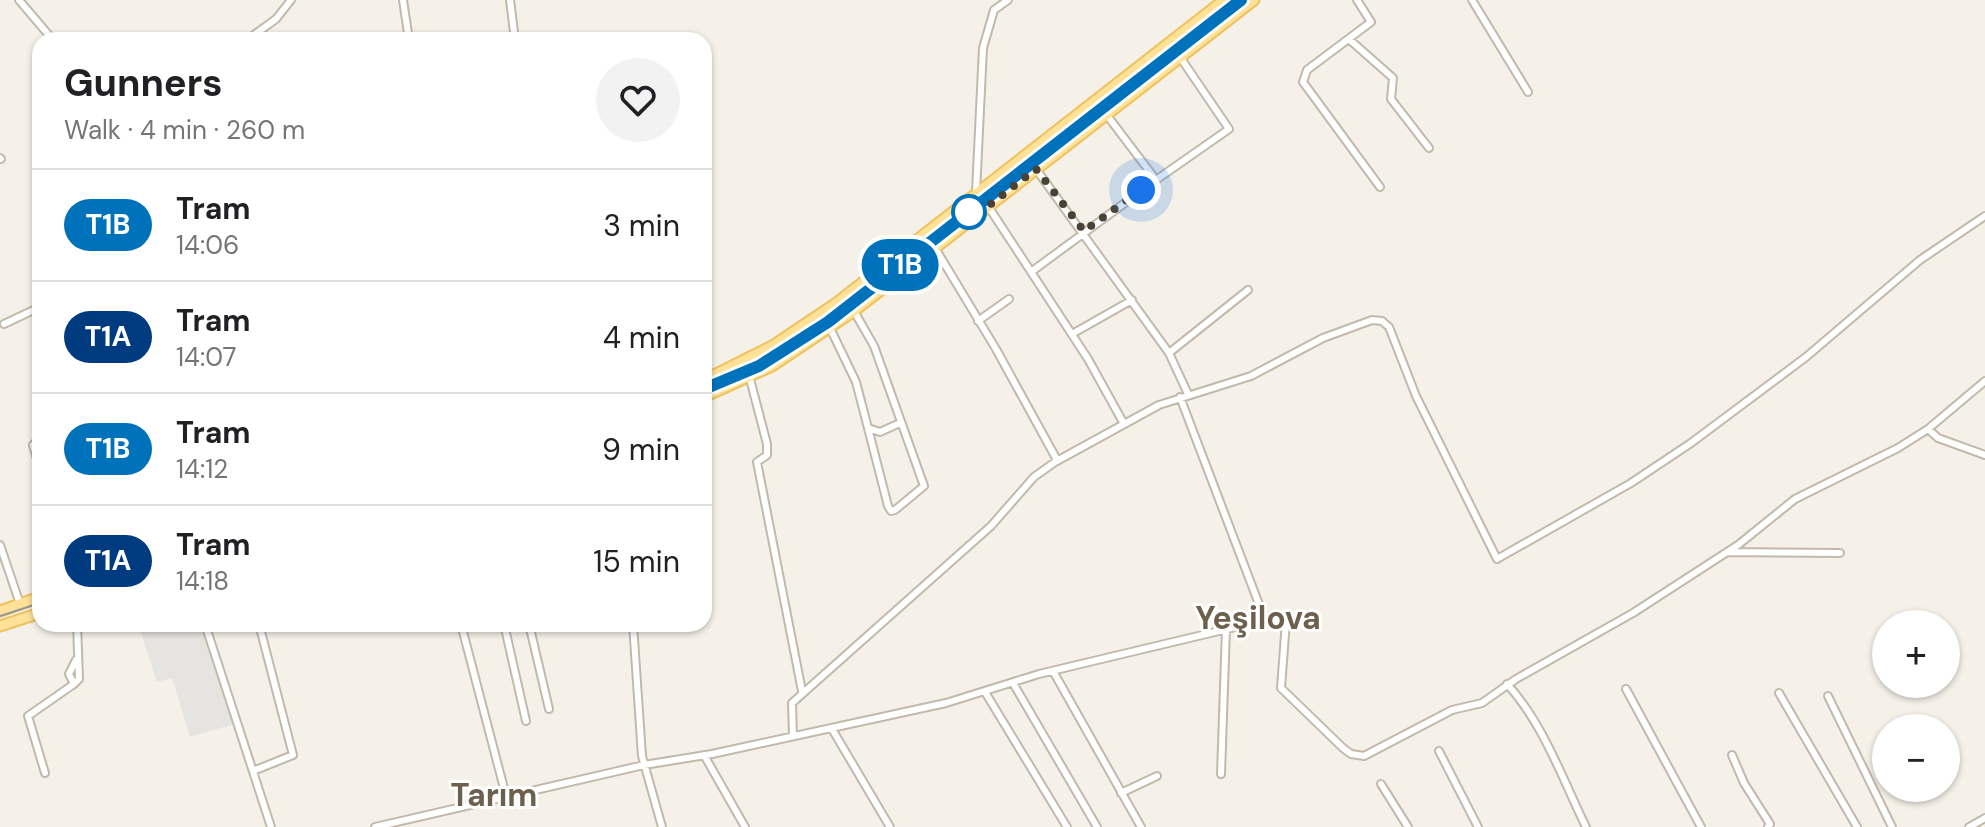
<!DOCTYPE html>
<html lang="en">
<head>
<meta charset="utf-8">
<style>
  :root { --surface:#fff; --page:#f2f2f2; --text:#202124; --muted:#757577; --line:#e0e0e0 }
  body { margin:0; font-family:"DM Sans",sans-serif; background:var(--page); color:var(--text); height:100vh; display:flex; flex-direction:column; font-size:30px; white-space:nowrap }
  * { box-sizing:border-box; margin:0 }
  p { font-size:26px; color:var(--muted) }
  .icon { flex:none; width:44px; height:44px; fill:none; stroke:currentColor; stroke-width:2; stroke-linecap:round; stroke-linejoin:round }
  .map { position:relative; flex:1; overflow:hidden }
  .drawer { position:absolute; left:32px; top:32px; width:680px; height:600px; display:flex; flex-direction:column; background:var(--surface); border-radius:24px; box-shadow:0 2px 6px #0004 }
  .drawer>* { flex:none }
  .badge { padding:0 16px; border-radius:26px; font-size:28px; line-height:52px }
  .buttons { position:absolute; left:1872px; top:610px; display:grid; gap:16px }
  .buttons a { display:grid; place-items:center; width:88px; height:88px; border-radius:50%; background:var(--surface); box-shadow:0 2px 6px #0004; font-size:40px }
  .you { position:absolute; width:40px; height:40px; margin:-20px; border:6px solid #fff; border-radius:50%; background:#1a73e8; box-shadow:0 0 0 12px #1a73e833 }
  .map>.badge { position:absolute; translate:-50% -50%; box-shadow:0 0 0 4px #fff }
  .round { display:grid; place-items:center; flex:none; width:84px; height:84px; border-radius:42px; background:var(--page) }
  .headline { display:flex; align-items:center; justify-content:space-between; height:136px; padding:0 32px }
  h1 { font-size:38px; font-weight:700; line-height:60px }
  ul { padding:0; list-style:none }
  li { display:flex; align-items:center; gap:24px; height:112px; padding:0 32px; border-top:2px solid var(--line) }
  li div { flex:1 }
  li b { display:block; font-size:30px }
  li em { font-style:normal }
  li .badge { min-width:88px; font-weight:700; text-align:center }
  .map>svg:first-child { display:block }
  .parking { fill:#e6e4e0 }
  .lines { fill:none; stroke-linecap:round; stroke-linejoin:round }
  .minor-casing { stroke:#c2b9aa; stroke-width:10 }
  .primary-casing { stroke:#eec25d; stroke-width:13 }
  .minor { stroke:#fff; stroke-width:6 }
  .primary { stroke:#ffe197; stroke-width:9 }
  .tram { stroke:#989898; stroke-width:2 }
  .line-casing { stroke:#fff; stroke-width:18 }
  .line { stroke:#0072bc; stroke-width:12 }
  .walk { stroke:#4a4236; stroke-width:8; stroke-dasharray:0 14.4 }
  .stop-dot { fill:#fff; stroke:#0072bc; stroke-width:4 }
  .labels { text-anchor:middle; stroke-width:6; stroke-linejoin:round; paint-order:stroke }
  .district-label { font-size:32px; font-weight:bold; fill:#6d604c; stroke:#fff }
</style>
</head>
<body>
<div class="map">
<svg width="1985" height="827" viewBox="0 0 1985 827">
  <rect width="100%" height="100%" fill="#f5f1e8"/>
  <!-- parking -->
  <path class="parking" d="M138 624H200L234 724 190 737 172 678 157 682Z"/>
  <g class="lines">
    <!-- minor casing -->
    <g class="minor-casing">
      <path id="minor" d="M19 0 53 40
        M403 0 409 40
        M510 0 515 40
        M1357 0 1371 22 1307 70 1303 82 1380 187
        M1472 0 1528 92
        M247 40 276 19 291 0
        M1350 40 1393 78 1391 99 1429 148
        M0 158 1 159
        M1036 169 1169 353 1188 394
        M1156 180 1229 129 1180 57
        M976 192 983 48 994 10 1008 0
        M988 206 1088 359 1124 424
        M935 248 996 349 1057 460
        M1031 272 1156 180 1106 114
        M854 311 874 346 924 486 895 510 891 511 888 506 868 428
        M978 321 1009 299
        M4 324 40 307
        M830 328 856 382 868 428 880 432 900 423
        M1072 334 1132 300
        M1169 353 1248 290
        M750 379 767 444V455L757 462 802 691
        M1928 429 1938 438 1985 455
        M40 438 33 445 40 469
        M0 545 20 604
        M1728 552 1840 553
        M1265 620 1286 621 1281 688 1343 748 1351 754 1364 756 1452 710 1482 703 1516 679 1633 613 1738 545 1795 499 1898 448 1928 429 1985 381
        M205 624 271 827
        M461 624 506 796
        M504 624 526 721
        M529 624 549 709
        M633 624 642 756 662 827
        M76 660 69 674 74 684 79 679 77 624
        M1053 671 1141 827
        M1013 683 1097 827
        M1507 684C1543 723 1563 780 1586 827
        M1626 689 1701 827
        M985 692 1067 827
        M1779 693 1857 827
        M1828 696 1892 827
        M832 729 890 827
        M793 736 792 703 991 526 1034 477 1055 462 1159 405 1251 376 1323 338 1372 320 1382 321 1389 327 1416 396 1497 559 1631 483 1691 443 1806 357 1920 260 1985 216
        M1439 751 1478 827
        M704 755 745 827
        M1732 755 1744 783 1770 824 1768 827
        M253 771 293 755 259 624
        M45 773 28 716 74 684
        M1221 774 1226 629
        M1381 784 1408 827
        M1121 793 1157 776
        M375 827 644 765 712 754 946 703 1039 674 1265 620 1180 397
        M1969 827 1985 818"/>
    </g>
    <!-- primary casing -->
    <g class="primary-casing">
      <path id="primary" d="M704 380 774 345 835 304 1224 0
        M704 397 772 366 854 311 1254 0
        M0 611 40 597
        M0 626 40 613"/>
    </g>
    <!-- minor -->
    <use href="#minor" class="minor"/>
    <!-- primary -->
    <use href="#primary" class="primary"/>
    <!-- tram -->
    <path class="tram" d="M704 389 759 366 805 338 1241 0
      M0 616 40 603"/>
  </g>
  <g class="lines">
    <!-- line casing -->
    <g class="line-casing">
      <path id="line" d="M704 389 759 366 828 322 1241 0"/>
    </g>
    <!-- line -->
    <use href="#line" class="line"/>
    <!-- walk -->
    <path class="walk" d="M969 212 974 217 1036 169 1084 231 1141 190"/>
  </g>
  <!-- markers -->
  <circle class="stop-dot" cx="969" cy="212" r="16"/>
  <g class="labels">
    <!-- district labels -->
    <g class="district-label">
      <text x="1258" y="629">Yeşilova</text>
      <text x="494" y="806">Tarım</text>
    </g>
  </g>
</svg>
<div class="buttons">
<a>+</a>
<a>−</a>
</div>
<div class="you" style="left:1141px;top:190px"></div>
<b class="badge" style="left:900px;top:265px;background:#0072bc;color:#fff">T1B</b>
<section class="drawer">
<div class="headline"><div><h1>Gunners</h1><p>Walk · 4 min · 260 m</p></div><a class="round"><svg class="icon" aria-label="heart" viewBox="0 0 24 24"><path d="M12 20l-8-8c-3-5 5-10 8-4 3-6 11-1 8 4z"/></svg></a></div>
<ul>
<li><span class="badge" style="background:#0072bc;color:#fff">T1B</span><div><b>Tram</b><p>14:06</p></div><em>3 min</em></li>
<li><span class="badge" style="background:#003b80;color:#fff">T1A</span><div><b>Tram</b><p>14:07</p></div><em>4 min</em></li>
<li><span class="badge" style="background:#0072bc;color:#fff">T1B</span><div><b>Tram</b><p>14:12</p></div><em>9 min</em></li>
<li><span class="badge" style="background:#003b80;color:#fff">T1A</span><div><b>Tram</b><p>14:18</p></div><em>15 min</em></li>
</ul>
</section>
</div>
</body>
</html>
